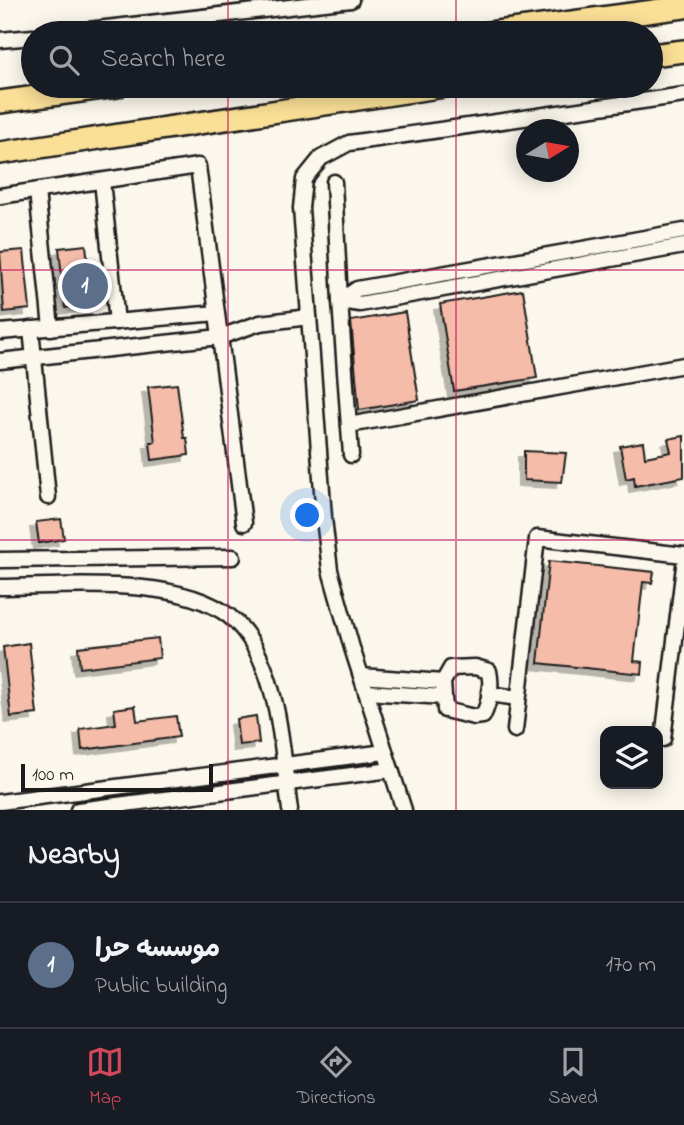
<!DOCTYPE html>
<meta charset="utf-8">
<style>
body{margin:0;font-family:"Indie Flower","Playpen Sans Arabic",sans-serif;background:#20242c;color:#f1f3f6}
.controls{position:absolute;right:21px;bottom:21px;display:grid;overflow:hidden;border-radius:14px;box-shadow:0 4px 18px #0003}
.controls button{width:63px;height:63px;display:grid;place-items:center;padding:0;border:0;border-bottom:2px solid #363941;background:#171b24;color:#f1f3f6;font:35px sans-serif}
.compass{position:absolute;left:516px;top:119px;width:63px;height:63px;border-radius:50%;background:#171b24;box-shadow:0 4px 18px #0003;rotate:79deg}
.scale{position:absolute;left:21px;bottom:18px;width:192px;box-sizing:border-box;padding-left:7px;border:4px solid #1c1c1c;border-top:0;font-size:19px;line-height:24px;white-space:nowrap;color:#1c1c1c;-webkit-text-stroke:5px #fbf7ec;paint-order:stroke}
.you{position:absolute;left:308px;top:516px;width:24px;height:24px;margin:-18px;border:5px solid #fff;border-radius:50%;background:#1a73e8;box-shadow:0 0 0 10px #1a73e833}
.badge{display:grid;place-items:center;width:46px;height:46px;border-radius:50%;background:#d1495b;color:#fff;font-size:23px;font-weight:700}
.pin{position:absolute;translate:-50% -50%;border:4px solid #fff;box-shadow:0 2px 7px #0006}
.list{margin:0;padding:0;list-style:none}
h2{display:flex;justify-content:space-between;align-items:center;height:91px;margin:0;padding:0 28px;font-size:30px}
h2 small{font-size:23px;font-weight:400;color:#9ea1a6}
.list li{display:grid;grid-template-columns:46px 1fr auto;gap:21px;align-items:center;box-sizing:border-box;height:126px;padding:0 28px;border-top:2px solid #363941}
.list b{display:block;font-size:26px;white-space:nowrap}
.list p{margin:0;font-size:23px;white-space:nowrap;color:#9ea1a6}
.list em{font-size:23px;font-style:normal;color:#9ea1a6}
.icon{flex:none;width:38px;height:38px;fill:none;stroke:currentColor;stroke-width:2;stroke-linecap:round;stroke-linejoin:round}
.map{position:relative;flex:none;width:684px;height:810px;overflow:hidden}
.search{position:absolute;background:#171b24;box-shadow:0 4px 18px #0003;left:21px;right:21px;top:21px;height:77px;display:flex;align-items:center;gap:18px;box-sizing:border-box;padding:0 24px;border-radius:38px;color:#9ea1a6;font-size:26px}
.sheet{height:217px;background:#171b24}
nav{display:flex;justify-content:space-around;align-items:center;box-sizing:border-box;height:98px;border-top:2px solid #363941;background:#171b24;font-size:19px;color:#9ea1a6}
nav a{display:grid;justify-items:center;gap:4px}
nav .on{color:#d1495b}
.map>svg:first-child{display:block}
</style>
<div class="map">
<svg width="684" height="810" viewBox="0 0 684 810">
<defs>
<filter id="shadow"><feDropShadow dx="-6" dy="6" stdDeviation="0" flood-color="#0004"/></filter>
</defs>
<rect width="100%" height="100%" fill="#fbf7ec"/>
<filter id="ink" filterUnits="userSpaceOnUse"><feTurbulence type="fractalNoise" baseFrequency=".0143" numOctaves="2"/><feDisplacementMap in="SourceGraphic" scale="14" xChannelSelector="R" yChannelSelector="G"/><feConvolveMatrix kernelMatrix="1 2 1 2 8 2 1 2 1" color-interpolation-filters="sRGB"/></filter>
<g filter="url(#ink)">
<g fill="#f5bda9" stroke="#1c1c1c" stroke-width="2" filter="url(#shadow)">
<path d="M86,245L92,305L65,308L59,248Z"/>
<path d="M24,250L30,309L4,312L0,252Z"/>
<path d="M523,290L537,378L454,391L440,304Z"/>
<path d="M405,312L419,400L359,410L351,321Z"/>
<path d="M177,384L184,438H187L189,455L152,460L150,442H155L148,387Z"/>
<path d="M684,436V477L635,486L634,477L626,479L620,446L643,442L645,457L671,452L668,439Z"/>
<path d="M524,451L566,453L562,482L524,480Z"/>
<path d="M61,519L64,539L39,543L36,522Z"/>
<path d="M549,561L654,572L652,583L643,582L634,661L643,662L642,674L538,663Z"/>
<path d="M158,638L160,658L80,668L78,647Z"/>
<path d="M29,643L37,714L11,717L3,647Z"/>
<path d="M135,706L137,721L176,716L179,737L82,750L80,729L116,724L114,709Z"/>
<path d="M256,716L259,743L239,745L236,719Z"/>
</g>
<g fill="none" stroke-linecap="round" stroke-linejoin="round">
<defs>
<g id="minor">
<path d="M62,33L351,0"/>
<path d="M0,40L33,37"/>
<path d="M102,181L117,322"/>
<path d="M334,182L340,301L351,455"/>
<path d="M37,191L51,328"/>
<path d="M0,196L198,166L244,523"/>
<path d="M340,301L357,289L684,231"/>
<path d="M340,301L360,304L684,246"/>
<path d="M31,329L48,497"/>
<path d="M0,332L217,313"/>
<path d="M0,361L220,337L260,323L309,317"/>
<path d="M349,425L684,365"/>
<path d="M0,560L233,557"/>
<path d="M0,587C65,587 177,575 229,616C255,636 268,673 275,704C283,738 285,775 290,810"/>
<path d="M475,667L489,671C492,686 490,701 483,716L474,717L445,710L443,682L451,668Z"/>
<path d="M361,676L443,682"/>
<path d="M366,692L444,697"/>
<path d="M489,694L518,698"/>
<path d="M515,730L537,538L684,555"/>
<path d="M663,739L684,566"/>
<path d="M0,802L385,752"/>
<path d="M78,810L391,770"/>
<path d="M404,810L352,648L330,570L324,518L301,208L304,179L321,158L349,143L684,95"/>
</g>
<g id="highway">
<path d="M489,33L684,7"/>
<path d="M651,55L684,51"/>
<path d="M0,102L117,86"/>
<path d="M0,153L445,86"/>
</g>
</defs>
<use href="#minor" stroke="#1c1c1c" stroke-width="19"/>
<use href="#highway" stroke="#1c1c1c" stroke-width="26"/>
<use href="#minor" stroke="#fbf7ec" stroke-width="14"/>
<use href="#highway" stroke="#fadf96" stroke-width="21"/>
</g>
</g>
<path fill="none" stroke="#c2185b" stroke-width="2" stroke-opacity="0.55" d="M228,0V33M456,0V33M228,86V810M456,86V810M0,270H684M0,540H684"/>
</svg>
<div class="controls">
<button><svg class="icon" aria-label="layers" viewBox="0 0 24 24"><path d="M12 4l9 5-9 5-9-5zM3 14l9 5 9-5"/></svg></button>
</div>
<svg class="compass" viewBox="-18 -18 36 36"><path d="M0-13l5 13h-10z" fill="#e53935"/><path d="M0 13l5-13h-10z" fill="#9ea1a6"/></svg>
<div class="scale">100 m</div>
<div class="you"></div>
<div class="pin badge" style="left:85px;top:286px;background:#5c6f8a">1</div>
<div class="search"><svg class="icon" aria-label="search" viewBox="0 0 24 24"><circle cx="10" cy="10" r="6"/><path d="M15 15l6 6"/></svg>Search here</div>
</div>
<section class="sheet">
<h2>Nearby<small></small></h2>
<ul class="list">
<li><span class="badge" style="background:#5c6f8a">1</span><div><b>موسسه حرا</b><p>Public building</p></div><em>170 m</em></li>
</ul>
</section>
<nav>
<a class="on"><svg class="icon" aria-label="map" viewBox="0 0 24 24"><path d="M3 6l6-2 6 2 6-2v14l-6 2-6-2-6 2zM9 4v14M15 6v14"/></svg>Map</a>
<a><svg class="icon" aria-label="directions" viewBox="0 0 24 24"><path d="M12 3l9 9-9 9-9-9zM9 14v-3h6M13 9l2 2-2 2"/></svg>Directions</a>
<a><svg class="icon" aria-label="saved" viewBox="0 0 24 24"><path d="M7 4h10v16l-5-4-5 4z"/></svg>Saved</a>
</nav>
